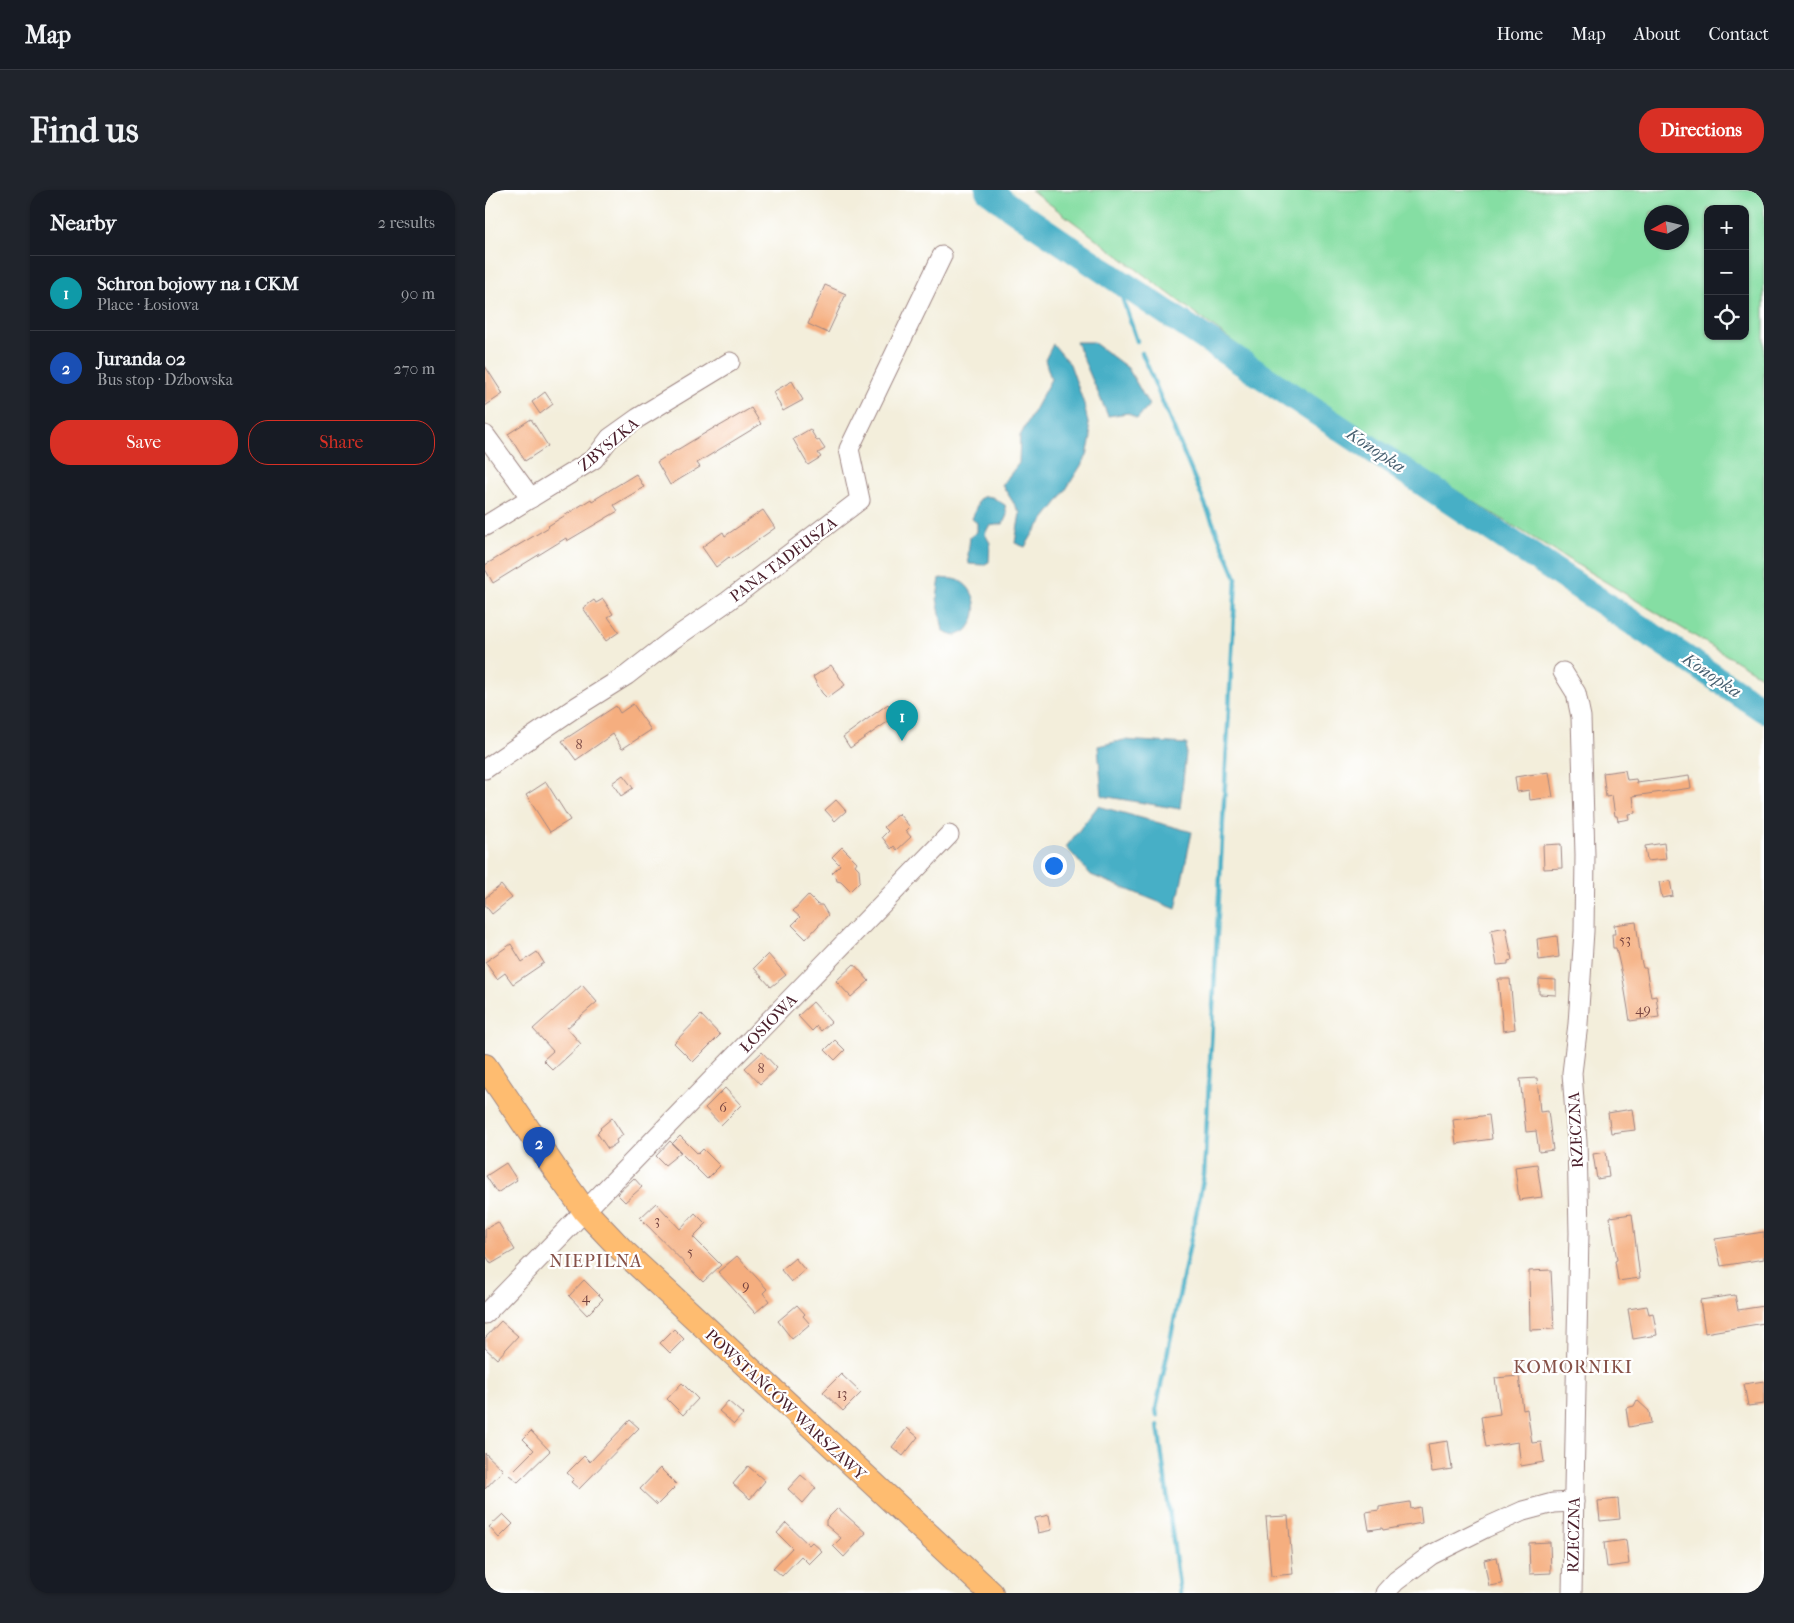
<!DOCTYPE html>
<meta charset="utf-8">
<style>
body{margin:0;font-family:"IM FELL French Canon",serif;background:#20242c;color:#f1f3f6}
.controls{position:absolute;right:15px;top:15px;display:grid;overflow:hidden;border-radius:10px;box-shadow:0 1px 4px #0004}
.controls button{width:45px;height:45px;display:grid;place-items:center;padding:0;border:0;border-bottom:1px solid #363941;background:#171b24;color:#f1f3f6;font:25px sans-serif}
.compass{position:absolute;left:1159px;top:15px;width:45px;height:45px;border-radius:50%;background:#171b24;box-shadow:0 1px 4px #0004;rotate:262deg}
.you{position:absolute;left:568px;top:675px;width:18px;height:18px;margin:-12px;border:4px solid #fff;border-radius:50%;background:#1a73e8;box-shadow:0 0 0 8px #1a73e833}
.badge{display:grid;place-items:center;width:32px;height:32px;border-radius:50%;background:#d93025;color:#fff;font-size:16px;font-weight:700}
.pin{position:absolute;translate:-50% -41px;filter:drop-shadow(0 1px 2px #0008)}
.pin::after{content:'';position:absolute;top:26px;width:18px;height:15px;background:inherit;clip-path:polygon(0 0,100% 0,50% 100%)}
.list{margin:0;padding:0;list-style:none}
h2{display:flex;justify-content:space-between;align-items:center;height:65px;margin:0;padding:0 20px;font-size:21px}
h2 small{font-size:16px;font-weight:400;color:#9ea1a6}
.list li{display:grid;grid-template-columns:32px 1fr auto;gap:15px;align-items:center;box-sizing:border-box;height:75px;padding:0 20px;border-top:1px solid #363941}
.list b{display:block;font-size:19px;white-space:nowrap}
.list p{margin:0;font-size:16px;white-space:nowrap;color:#9ea1a6}
.list em{font-size:16px;font-style:normal;color:#9ea1a6}
.actions{display:flex;gap:10px;padding:15px 20px}
.actions a{flex:1;padding:11px 0;border:1px solid #d93025;border-radius:20px;text-align:center;font-size:18px;color:#d93025}
.actions .main{background:#d93025;color:#fff}
.icon{flex:none;width:28px;height:28px;fill:none;stroke:currentColor;stroke-width:2;stroke-linecap:round;stroke-linejoin:round}
.map{position:relative;flex:none;width:1279px;height:1403px;overflow:hidden;border-radius:20px}
header{display:flex;align-items:center;gap:30px;box-sizing:border-box;height:70px;padding:0 25px;background:#171b24;border-bottom:1px solid #363941}
header strong{font-size:24px}
nav{display:flex;gap:28px;margin-inline-start:auto;font-size:18px}
.intro{display:flex;align-items:center;justify-content:space-between;box-sizing:border-box;height:120px;padding:0 30px}
h1{margin:0;font-size:35px}
.button{padding:12px 22px;border-radius:20px;background:#d93025;color:#fff;font-size:18px;font-weight:700}
main{display:flex;gap:30px;padding:0 30px}
aside{flex:1;background:#171b24;border-radius:20px;box-shadow:0 1px 4px #0004}
.map>svg:first-child{display:block}
</style>
<header>
<strong>Map</strong>
<nav><a>Home</a><a>Map</a><a>About</a><a>Contact</a></nav>
</header>
<div class="intro"><h1>Find us</h1><a class="button">Directions</a></div>
<main>
<aside>
<h2>Nearby<small>2 results</small></h2>
<ul class="list">
<li><span class="badge" style="background:#0f9aa8">1</span><div><b>Schron bojowy na 1 CKM</b><p>Place · Łosiowa</p></div><em>90 m</em></li>
<li><span class="badge" style="background:#1a4fb4">2</span><div><b>Juranda 02</b><p>Bus stop · Dźbowska</p></div><em>270 m</em></li>
</ul>
<div class="actions"><a class="main">Save</a><a>Share</a></div>
</aside>
<div class="map">
<svg width="1279" height="1403" viewBox="0 0 1279 1403">
<rect width="100%" height="100%" fill="#fff"/>
<filter id="ink" filterUnits="userSpaceOnUse"><feTurbulence type="fractalNoise" baseFrequency=".02" numOctaves="2"/><feDisplacementMap in="SourceGraphic" scale="10" xChannelSelector="R" yChannelSelector="G"/><feConvolveMatrix kernelMatrix="1 2 1 2 8 2 1 2 1" color-interpolation-filters="sRGB"/></filter>
<filter id="wash" filterUnits="userSpaceOnUse"><feTurbulence type="fractalNoise" baseFrequency=".0096" numOctaves="4" result="noise"/><feDisplacementMap in="SourceGraphic" scale="20" xChannelSelector="R" yChannelSelector="G"/><feGaussianBlur stdDeviation="1.12" result="paint"/><feColorMatrix in="noise" values="0 0 0 0 0 0 0 0 0 0 0 0 0 0 0 0 0 1.4 0 .05"/><feComposite in="paint" operator="in"/></filter>
<g filter="url(#wash)">
<rect width="100%" height="100%" fill="#f3eedb"/>
<path fill="#85dea3" stroke="#687e67" fill-rule="evenodd" d="M546,0H1279V488L1002,320L799,190ZM1223,19H1260V146H1223ZM1166,22H1196V52H1166Z"/>
<g fill="#46afc6" stroke="#486778">
<path d="M591,152H608L643,178L664,215L652,229L643,223L623,226Z"/>
<path d="M568,154L585,174L599,214L606,247L602,266L575,309L549,342L540,357L530,353L535,323L517,295L534,273L535,246L566,189L560,170Z"/>
<path d="M500,306L507,307L520,315L522,325L518,334L504,336L500,344L505,353L504,372L498,375L484,374L483,364L485,347L492,342V333L487,329L494,309Z"/>
<path d="M455,388C461,389 470,388 475,391C493,401 495,425 482,440C479,443 474,444 471,446L458,441L452,408Z"/>
<path d="M639,550L702,554L695,619L617,606L613,556Z"/>
<path d="M613,616L707,642L691,719L606,685L581,657Z"/>
</g>
<g fill="none" stroke-linecap="round" stroke-linejoin="round">
<g stroke="#46afc6" stroke-width="4.5">
<path d="M631,89L652,151"/>
<path d="M657,163L751,388L719,985L671,1219L672,1226"/>
<path d="M673,1235L695,1403"/>
</g>
<path stroke="#46afc6" stroke-width="26" d="M503,0L525,17L631,89L1279,520"/>
</g>
<g id="blocks">
<g fill="#f5ae7f">
<path d="M340,95L361,104L343,143L323,134Z"/>
<path d="M0,176L18,204L0,216Z"/>
<path d="M307,191L318,210L298,221L288,202Z"/>
<path d="M60,202L68,214L55,224L47,212Z"/>
<path d="M266,218L276,234L212,273L215,277L185,295L172,272L232,236L233,237Z"/>
<path d="M46,229L63,256L40,271L23,244Z"/>
<path d="M325,239L332,251L334,250L340,259L333,263L336,267L323,275L308,249Z"/>
<path d="M151,284L159,297L129,315L133,321L82,351L81,348L8,393L0,379V375L64,337L63,336L106,309L107,311Z"/>
<path d="M278,320L290,338L246,369L244,367L231,377L217,357L238,342L240,346Z"/>
<path d="M118,409L128,424L123,427L134,442L121,451L98,418L109,410L111,413Z"/>
<path d="M346,475L360,495L342,508L337,503L328,487Z"/>
<path d="M148,514L166,540L137,559L128,544L91,570L77,551L131,516L135,523Z"/>
<path d="M403,514L411,526L365,558L358,547Z"/>
<path d="M1140,580L1142,590L1151,589L1152,593L1204,586L1206,598L1148,606L1150,623L1143,624L1144,629L1133,631L1132,626H1130L1127,606L1121,607L1118,583Z"/>
<path d="M1064,582L1068,607L1045,610L1044,600L1032,602L1030,587Z"/>
<path d="M138,585L148,598L136,606L127,593Z"/>
<path d="M61,592L85,630L65,642L41,605Z"/>
<path d="M351,610L361,621L350,631L340,620Z"/>
<path d="M414,624L425,637L421,641L426,647L412,660L409,656L406,659L397,647L403,641L399,637Z"/>
<path d="M1179,653L1181,669L1162,671L1160,656Z"/>
<path d="M1076,654L1077,678L1059,679L1058,655Z"/>
<path d="M357,657L372,672L370,675L374,679L375,691L365,701L356,692L352,691L351,687L347,683L355,675L347,667Z"/>
<path d="M1185,691L1188,706L1177,708L1174,692Z"/>
<path d="M16,695L27,708L7,724L0,715V708Z"/>
<path d="M323,705L333,715H337L343,725L321,749L307,735L315,727L308,721Z"/>
<path d="M1151,732L1156,770L1158,778H1161L1166,807L1171,806L1174,827L1145,831L1138,789L1131,758H1128L1127,744H1130L1129,735Z"/>
<path d="M1021,737L1027,770L1023,771V774L1012,775L1006,740Z"/>
<path d="M1072,746L1074,767L1054,770L1052,749Z"/>
<path d="M26,754L37,772L52,762L59,773L28,794L20,783L12,789L0,772Z"/>
<path d="M283,764L301,785L286,797L269,778Z"/>
<path d="M369,774L384,791L366,807L351,791Z"/>
<path d="M1013,789H1025L1030,839L1018,841Z"/>
<path d="M1054,789L1071,790V805L1054,804Z"/>
<path d="M97,795L112,812L82,838L96,854L68,880L58,870L68,861L48,839Z"/>
<path d="M328,812L346,832L336,841L332,836L327,841L313,826Z"/>
<path d="M216,825L235,845L208,872L189,853Z"/>
<path d="M350,850L360,860L350,870L340,860Z"/>
<path d="M277,862L292,878L275,894L260,878Z"/>
<path d="M1052,888L1055,922L1063,921L1068,960L1054,962L1051,941L1041,942L1035,889Z"/>
<path d="M240,898L256,915L236,935L220,918Z"/>
<path d="M1147,919L1150,940L1126,943L1123,923Z"/>
<path d="M1004,925L1007,949L971,954L968,930Z"/>
<path d="M127,928L138,945L131,950L132,953L123,959L112,943L116,939L115,938Z"/>
<path d="M195,946L213,964L218,959L235,976L222,989L187,954Z"/>
<path d="M185,951L196,962L180,975L171,966Z"/>
<path d="M1121,962L1124,987L1112,989L1108,964Z"/>
<path d="M21,973L32,990L12,1003L1,986Z"/>
<path d="M1052,974L1057,1007L1034,1010L1030,977Z"/>
<path d="M149,988L157,997L140,1012L132,1004Z"/>
<path d="M171,1013L195,1039L210,1023L221,1034L208,1047L236,1075L218,1092L155,1028Z"/>
<path d="M1147,1024L1155,1088L1133,1091L1130,1071L1132,1070L1125,1027Z"/>
<path d="M13,1032L30,1060L6,1074L0,1064V1039Z"/>
<path d="M1279,1042V1069L1236,1076L1230,1049Z"/>
<path d="M252,1066L282,1099L278,1103L284,1111L270,1123L233,1082Z"/>
<path d="M310,1068L320,1080L306,1092L296,1080Z"/>
<path d="M1066,1080L1069,1139L1045,1140L1044,1081Z"/>
<path d="M99,1090L118,1109L102,1125L84,1106Z"/>
<path d="M1250,1105L1253,1120L1279,1116V1133L1220,1143L1215,1110Z"/>
<path d="M312,1115L320,1124L318,1126L325,1134L307,1149L293,1131Z"/>
<path d="M1162,1116L1164,1124L1168,1123L1172,1145L1148,1149L1143,1119Z"/>
<path d="M16,1131L33,1146L12,1169L0,1158V1148Z"/>
<path d="M189,1139L199,1149L185,1163L175,1153Z"/>
<path d="M356,1184L376,1203L358,1221L338,1202Z"/>
<path d="M1034,1186L1038,1220L1042,1219L1047,1253L1056,1252L1059,1272L1036,1276L1033,1252L1001,1257L996,1227L1015,1224L1010,1188Z"/>
<path d="M1279,1191V1214L1263,1216L1259,1194Z"/>
<path d="M197,1193L213,1209L198,1225L182,1209Z"/>
<path d="M1152,1210L1164,1221L1166,1233L1144,1237L1141,1218L1149,1216Z"/>
<path d="M243,1211L258,1224L249,1234L234,1221Z"/>
<path d="M145,1230L154,1238L94,1299L86,1292L89,1289L82,1283L99,1266L105,1272Z"/>
<path d="M422,1238L433,1247L418,1266L407,1257Z"/>
<path d="M46,1241L65,1261L33,1292L24,1285L49,1260L38,1249Z"/>
<path d="M963,1251L967,1279L947,1282L943,1254Z"/>
<path d="M0,1263L18,1280L0,1299Z"/>
<path d="M263,1276L280,1291L265,1309L248,1294Z"/>
<path d="M175,1278L192,1295L172,1315L155,1299Z"/>
<path d="M316,1285L331,1298L318,1313L303,1299Z"/>
<path d="M1133,1309L1135,1329L1115,1331L1113,1311Z"/>
<path d="M925,1312L926,1319L935,1317L937,1333L898,1340L897,1338L884,1340L881,1322L894,1320V1317Z"/>
<path d="M353,1318L381,1343L359,1367L348,1356L356,1348L341,1335V1330Z"/>
<path d="M18,1324L28,1334L14,1348L4,1337Z"/>
<path d="M564,1325L567,1340L553,1343L550,1328Z"/>
<path d="M803,1326L808,1384L786,1386L781,1327Z"/>
<path d="M301,1333L324,1355L327,1352L337,1361L324,1374L316,1366L297,1386L288,1378L307,1358L292,1343Z"/>
<path d="M1141,1350L1144,1374L1122,1377L1119,1353Z"/>
<path d="M1065,1352L1066,1383L1045,1384L1044,1353Z"/>
<path d="M1012,1367L1017,1394L1004,1396L999,1370Z"/>
</g>
</g>
</g>
<g filter="url(#ink)">
<use href="#blocks" fill-opacity="0" stroke="#9e8683" stroke-width="1"/>
<g fill="none" stroke-linecap="round" stroke-linejoin="round">
<defs>
<g id="minor">
<path d="M0,245L46,308"/>
<path d="M0,336L109,269L125,248L153,228L245,172"/>
<path d="M1078,482L1091,503L1096,527L1100,665L1099,741L1093,834L1087,883L1092,952L1094,1043L1087,1403"/>
<path d="M0,579L91,517L142,485L187,450L243,411L375,310L364,259L457,66"/>
<path d="M0,1124L464,645"/>
<path d="M900,1403L911,1391L946,1365L1000,1338L1038,1321L1068,1313L1089,1312"/>
</g>
<path id="major" d="M0,876L74,985L100,1021L137,1060L506,1403"/>
</defs>
<use href="#minor" stroke="#9e8683" stroke-width="21"/>
<use href="#major" stroke="#9e8683" stroke-width="26"/>
<use href="#minor" stroke="#fff" stroke-width="19"/>
<use href="#major" stroke="#febc70" stroke-width="24"/>
</g>
</g>
<g text-anchor="middle" stroke-width="4.5" stroke-linejoin="round" paint-order="stroke">
<g font-size="14" fill="#754340">
<text x="94" y="559">8</text>
<text x="1140" y="754">53</text>
<text x="1158" y="824">49</text>
<text x="276" y="883">8</text>
<text x="238" y="922">6</text>
<text x="172" y="1035">3</text>
<text x="205" y="1066">5</text>
<text x="261" y="1100">9</text>
<text x="101" y="1112">4</text>
<text x="357" y="1208">13</text>
</g>
<g font-size="16" fill="#4a1f2b" stroke="#fff">
<text transform="translate(123 254) rotate(-40)" y="6">ZBYSZKA</text>
<text transform="translate(298 369) rotate(-37)" y="6">PANA TADEUSZA</text>
<text transform="translate(283 833) rotate(-46)" y="6">ŁOSIOWA</text>
<text transform="translate(1090 940) rotate(-93)" y="6">RZECZNA</text>
<text transform="translate(301 1214) rotate(43)" y="6">POWSTAŃCÓW WARSZAWY</text>
<text transform="translate(1088 1345) rotate(-89)" y="6">RZECZNA</text>
</g>
<g font-size="18" font-style="italic" fill="#486071" stroke="#fff">
<text transform="translate(891 260) rotate(34)" y="6">Konopka</text>
<text transform="translate(1227 485) rotate(34)" y="6">Konopka</text>
</g>
<g font-size="18" letter-spacing="1" fill="#865148" stroke="#fff">
<text x="111" y="1077">NIEPILNA</text>
<text x="1088" y="1183">KOMORNIKI</text>
</g>
</g>
</svg>
<div class="controls">
<button>+</button>
<button>−</button>
<button><svg class="icon" aria-label="locate" viewBox="0 0 24 24"><circle cx="12" cy="12" r="6"/><path d="M12 2v4M12 18v4M2 12h4M18 12h4"/></svg></button>
</div>
<svg class="compass" viewBox="-18 -18 36 36"><path d="M0-13l5 13h-10z" fill="#e53935"/><path d="M0 13l5-13h-10z" fill="#9ea1a6"/></svg>
<div class="you"></div>
<div class="pin badge" style="left:417px;top:551px;background:#0f9aa8">1</div>
<div class="pin badge" style="left:54px;top:978px;background:#1a4fb4">2</div>
</div>
</main>
